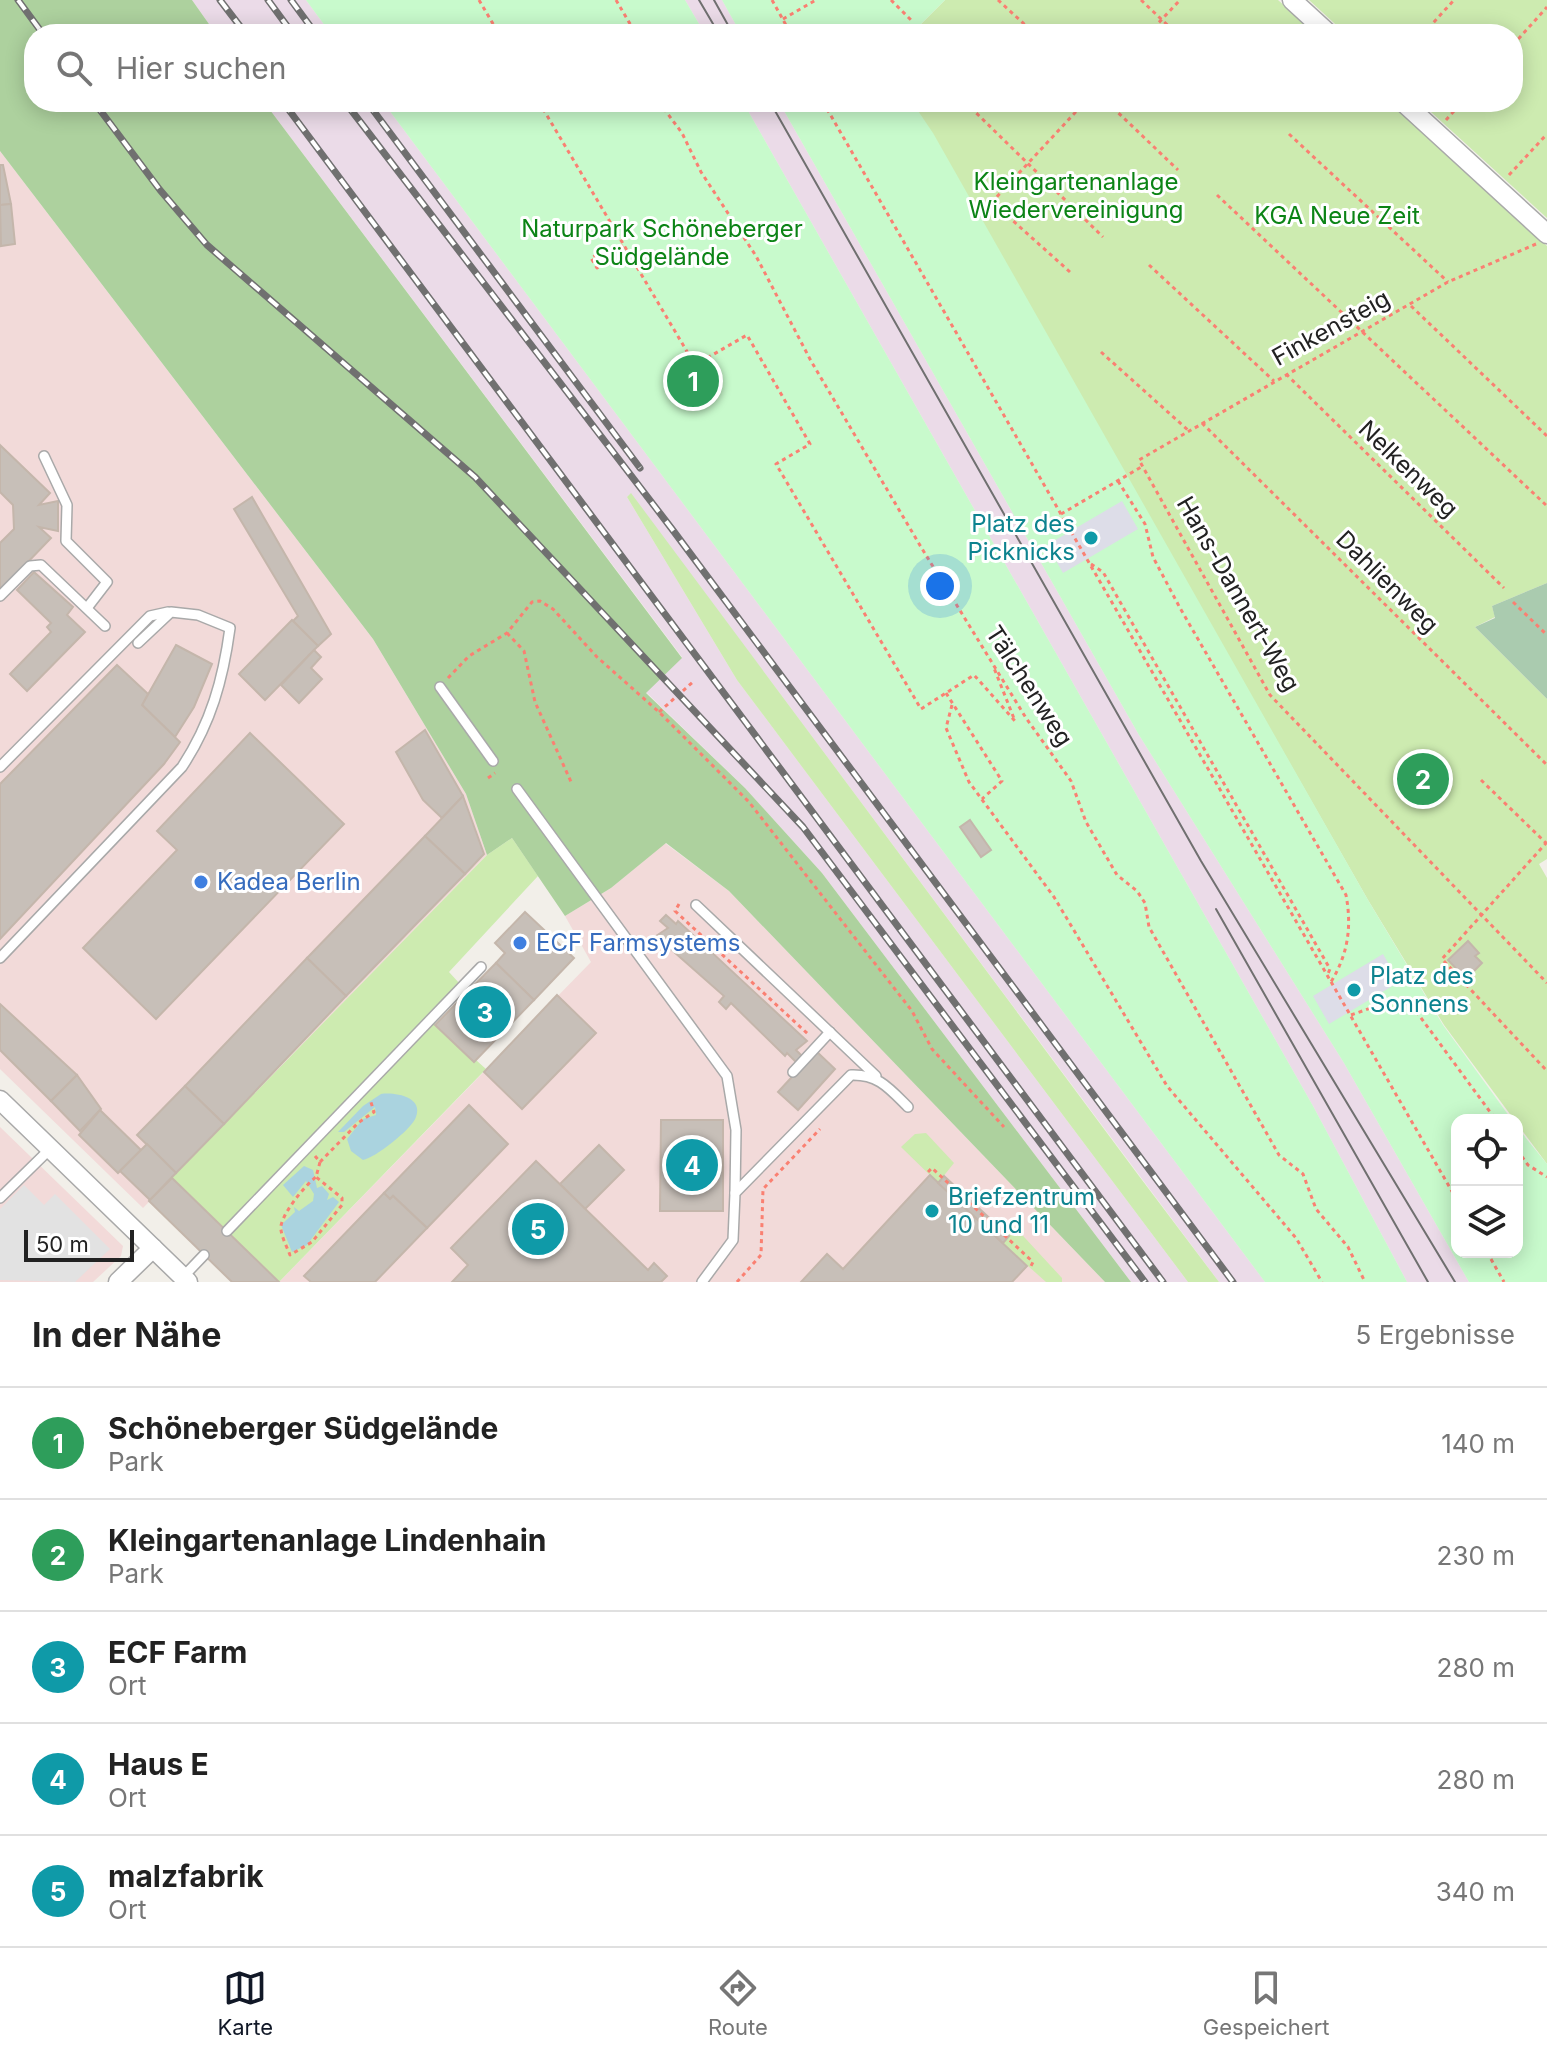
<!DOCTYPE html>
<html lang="de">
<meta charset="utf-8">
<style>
body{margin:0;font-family:Inter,sans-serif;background:#f2f2f2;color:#222}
.controls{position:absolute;right:24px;bottom:24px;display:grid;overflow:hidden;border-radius:16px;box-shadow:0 4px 20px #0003}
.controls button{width:72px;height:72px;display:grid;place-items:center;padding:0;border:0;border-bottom:2px solid #e0e0e0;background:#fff;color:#222;font:40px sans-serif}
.scale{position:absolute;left:24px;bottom:20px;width:110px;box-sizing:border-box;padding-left:8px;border:4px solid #222;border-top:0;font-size:22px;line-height:28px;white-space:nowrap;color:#222;-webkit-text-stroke:6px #fff;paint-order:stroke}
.you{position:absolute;left:940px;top:586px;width:28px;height:28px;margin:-20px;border:6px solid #fff;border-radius:50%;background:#1a73e8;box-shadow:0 0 0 12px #1a73e833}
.badge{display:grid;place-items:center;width:52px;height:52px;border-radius:50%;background:#111827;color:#fff;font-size:26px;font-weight:700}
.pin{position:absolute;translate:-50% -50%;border:4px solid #fff;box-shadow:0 2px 8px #0006}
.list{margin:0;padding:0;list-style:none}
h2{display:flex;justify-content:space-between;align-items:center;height:104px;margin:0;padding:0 32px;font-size:34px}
h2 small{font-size:26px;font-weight:400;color:#767676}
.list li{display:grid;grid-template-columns:52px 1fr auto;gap:24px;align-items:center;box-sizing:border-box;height:112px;padding:0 32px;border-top:2px solid #e0e0e0}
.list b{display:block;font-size:30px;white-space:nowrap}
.list p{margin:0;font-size:26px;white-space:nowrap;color:#767676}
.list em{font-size:26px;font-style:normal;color:#767676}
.icon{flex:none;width:44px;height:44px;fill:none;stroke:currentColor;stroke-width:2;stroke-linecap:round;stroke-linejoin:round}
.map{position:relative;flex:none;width:1547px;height:1282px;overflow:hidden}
.search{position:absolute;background:#fff;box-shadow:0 4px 20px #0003;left:24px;right:24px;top:24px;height:88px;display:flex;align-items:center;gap:20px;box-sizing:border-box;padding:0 28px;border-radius:32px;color:#767676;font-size:30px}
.sheet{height:664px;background:#fff}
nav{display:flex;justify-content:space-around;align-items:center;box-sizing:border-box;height:112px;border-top:2px solid #e0e0e0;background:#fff;font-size:22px;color:#767676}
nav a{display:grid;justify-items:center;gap:4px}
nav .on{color:#111827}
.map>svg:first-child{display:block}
</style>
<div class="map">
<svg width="1547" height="1282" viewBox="0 0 1547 1282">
<rect width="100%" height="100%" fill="#f2efe9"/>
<g fill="#f2dad9">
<path d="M0,151L373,639L466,794L487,855L143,1208L0,1069Z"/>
<path d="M665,843L729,891L1105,1282H279L591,962L565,916L611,888Z"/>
<path d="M0,1127L123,1246L121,1256L93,1282H0Z"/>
</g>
<g fill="#ebdbe8">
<path d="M192,0H306L331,34H216Z"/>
<path d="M685,0H722L741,34H705Z"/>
<path d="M264,102H383L1265,1282H1219L631,494L627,497L737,680L1188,1282H1131L822,873L745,788L646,692L682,657Z"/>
<path d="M743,102H779L1139,735L1344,1063L1469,1282H1407L1313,1106Z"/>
</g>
<g fill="#cdebb0">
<path d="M945,0H1278L1316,34H911Z"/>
<path d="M1309,0H1547V218L1420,102H1513V34H1346Z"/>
<path d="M912,102H1390L1547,246V583L1492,606L1495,617L1475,627L1547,699V859L1539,864L1547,878V1164L1444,1025L1368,900Z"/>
<path d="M631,493L1139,1176L1219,1282H1188L737,680L627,497Z"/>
<path d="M512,838L538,876L449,972L460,984L428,1017L486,1069L279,1282L172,1178L487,855Z"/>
<path d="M926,1133L954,1163L938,1183L901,1147L915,1134Z"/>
<path d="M1012,1224L1062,1278V1282H1046L998,1239Z"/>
</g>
<path fill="#add19e" d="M0,0H192L216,34H34V102H264L682,658L646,693L745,788L822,873L1131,1282H1105L729,891L666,843L611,888L565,916L512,838L487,855L466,794L373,639L0,151Z"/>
<path fill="#aacbaf" d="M1547,583V699L1475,627L1495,618L1492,606Z"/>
<g fill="#c8facc">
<path d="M306,0H685L705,34H331Z"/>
<path d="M722,0H945L911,34H741Z"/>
<path d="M383,102H743L1313,1106L1407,1282H1265Z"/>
<path d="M779,102H912L933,133L1368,900L1443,1025L1512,1120H1457V1252H1517V1127L1547,1164V1282H1469L1344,1063L1139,735Z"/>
</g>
<path fill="#e2e2e2" d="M24,1185L44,1205L55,1194L110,1249L75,1282L0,1280V1209Z"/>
<g fill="#dddde8">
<path d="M1122,501L1138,529L1063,573L1047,545Z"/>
<path d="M1383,954L1399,982L1329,1024L1313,996Z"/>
</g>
<g fill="#aad3df">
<path d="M381,1094C393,1092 424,1096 416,1117C412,1129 375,1158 363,1160L351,1151L347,1139L363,1119L376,1115L375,1107L344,1132H338L363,1106Z"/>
<path d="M304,1166L313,1170L317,1188L322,1186L329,1194L327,1200L333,1197L339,1202L307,1245L292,1252L281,1225L295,1212L294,1207L299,1211L313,1201L314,1194L306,1181L293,1197L283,1185Z"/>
</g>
<g fill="#c7bfb8" stroke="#c4b6ab" stroke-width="2">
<path d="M0,165H3L11,204L0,205Z"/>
<path d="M11,204L15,244L1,246L0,205Z"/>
<path d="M0,445L50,493L39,505L58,501V531L39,527L51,538L0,591V543L14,529L13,505L0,492Z"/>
<path d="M252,497L331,634L318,646L293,621L298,616L234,509Z"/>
<path d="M34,572L73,607L67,615L85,632L27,691L10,674L51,632L47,627L51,623L17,590Z"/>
<path d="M292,620L318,646L265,700L239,674Z"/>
<path d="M176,645L212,664L194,707L175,737L142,705Z"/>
<path d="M314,650L321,657L311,668L322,679L299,703L281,685Z"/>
<path d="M117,665L148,694L142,705L180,742L164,764L0,939V784Z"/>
<path d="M425,730L463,796L442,818L423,800L396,752Z"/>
<path d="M250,733L344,824L156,1019L83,948L177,850L157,831Z"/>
<path d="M463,796L484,854L465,874L425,836Z"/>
<path d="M970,820L991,850L981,857L960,827Z"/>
<path d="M425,836L465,874L346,996L307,958Z"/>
<path d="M525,912L574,958L534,1000L496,963L505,953L495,943Z"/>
<path d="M666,915L676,924L678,921L807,1041L796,1050L803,1057L797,1063L787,1053L785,1056L731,1003L726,1009L719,1002L724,996L656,936L668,928L660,921Z"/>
<path d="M1468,941L1479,953L1475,956L1482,963L1466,979L1448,960Z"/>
<path d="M307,958L346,996L224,1124L185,1086Z"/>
<path d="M496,963L534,1000L474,1062L435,1025Z"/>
<path d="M557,995L596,1033L522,1109L484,1072Z"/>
<path d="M0,1004L77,1075L51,1101L0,1050Z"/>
<path d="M816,1051L835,1069L798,1110L778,1092Z"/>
<path d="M77,1075L101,1109L80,1131L51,1101Z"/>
<path d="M185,1086L224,1124L176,1173L137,1135Z"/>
<path d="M469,1105L508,1144L427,1228L393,1196L390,1199L384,1193Z"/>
<path d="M100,1110L141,1150L118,1173L79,1135Z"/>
<path d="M661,1120H723V1211H660Z"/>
<path d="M147,1144L176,1173L150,1200L120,1171Z"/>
<path d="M599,1145L624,1170L585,1209L560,1184Z"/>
<path d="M536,1161L648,1270L654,1263L667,1276L661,1282H452L468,1265L451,1248Z"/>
<path d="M930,1175L1027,1266L1012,1282H801L827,1254L843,1269Z"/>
<path d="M944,1176L1009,1236L1003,1243L938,1183Z"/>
<path d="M172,1178L279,1282H232L149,1201Z"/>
<path d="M384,1193L390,1199L393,1196L427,1228L375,1282H311L304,1276Z"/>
</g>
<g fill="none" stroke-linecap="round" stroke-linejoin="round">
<defs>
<g id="lane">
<path d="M44,456L67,505L66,541L107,582L87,608"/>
<path d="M0,596L30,566L41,565L105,626"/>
<path d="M440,687L493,761"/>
<path d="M0,767L150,616L168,612"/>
<path d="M517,789L727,1076L736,1130L735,1193"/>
<path d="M696,905L876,1076"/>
<path d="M0,958L182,767C211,723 223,680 230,628L198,615L171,612L138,643"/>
<path d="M793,1072L830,1032"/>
<path d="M0,1198L50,1149"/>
<path d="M227,1231L481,967"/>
<path d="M183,1277L204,1255"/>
<path d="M702,1282L733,1240L735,1193L851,1075C878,1074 889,1088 908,1107"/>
</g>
<g id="street">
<path d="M1292,0L1329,34"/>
<path d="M1403,102L1547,234"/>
<path d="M0,1100L188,1282"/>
<path d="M118,1282L153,1248"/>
</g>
</defs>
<use href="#lane" stroke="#a9a9a9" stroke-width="12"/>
<use href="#street" stroke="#a9a9a9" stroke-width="21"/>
<g stroke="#fa8072" stroke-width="3" stroke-dasharray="4 4" stroke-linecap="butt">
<path d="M479,0L499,34"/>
<path d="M616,0L636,34"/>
<path d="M772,0L791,34"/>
<path d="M891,0L913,22"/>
<path d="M998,0L1035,34"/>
<path d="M1141,0L1177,34"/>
<path d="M783,19L816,0"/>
<path d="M1148,34L1180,0"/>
<path d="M1423,34L1454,0"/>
<path d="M1513,45L1547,7"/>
<path d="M539,102L695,365L747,335L810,444L776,464L921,709L974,675L1015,721L994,668"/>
<path d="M659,102L682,133L701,172L756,256L811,361L921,547L1026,718L1071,781L1086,822L1117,875L1137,891L1145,903L1149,927L1279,1155L1303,1174L1316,1209L1348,1247L1365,1282"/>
<path d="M823,102L1457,1200"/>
<path d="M965,102L1103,237"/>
<path d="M1107,102L1178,170"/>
<path d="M1446,120L1462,102"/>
<path d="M1289,134L1448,282"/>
<path d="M1509,175L1547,134"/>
<path d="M1217,195L1547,506"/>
<path d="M1536,244L1448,282L1139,460L1270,695L1547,983"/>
<path d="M603,251L609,261L597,268L591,258Z"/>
<path d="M606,256L624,245"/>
<path d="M1149,265L1274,381"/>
<path d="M1070,272L992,202L1085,102"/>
<path d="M1411,306L1547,436"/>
<path d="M1101,352L1189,431"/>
<path d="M1286,374L1504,588"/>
<path d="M1202,423L1547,765"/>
<path d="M1118,481L1145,524L1153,557L1180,608L1346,895C1352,927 1348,954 1331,982"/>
<path d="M1061,514L1143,466"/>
<path d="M1091,564L1103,572L1330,969L1327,976"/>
<path d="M1513,602L1547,635"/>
<path d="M507,633L524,651L535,702L572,784"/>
<path d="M448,678L469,656L507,633L532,602L540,601L553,609L597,657L659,712L749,802L912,1011L932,1049L1004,1127"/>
<path d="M946,693L1002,781L982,799"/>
<path d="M952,705L946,728L969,782L1054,897L1167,1086L1296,1238L1322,1282"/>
<path d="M659,712L694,681"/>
<path d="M488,778L495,773"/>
<path d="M1481,780L1546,843"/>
<path d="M1547,842L1442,959L1547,1071"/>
<path d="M679,904L675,911L809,1035"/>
<path d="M1351,1015L1396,999L1413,1007L1496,1120"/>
<path d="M1517,1150L1528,1165L1547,1177"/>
<path d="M315,1156L320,1162L316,1177L342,1198V1205L312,1242L290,1255C287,1247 282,1238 281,1230C278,1218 306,1184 316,1177"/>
<path d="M320,1162L358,1123L374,1112L370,1099"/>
<path d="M928,1172L932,1168L1033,1262L1030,1268"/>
<path d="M1487,1252L1504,1282"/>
<path d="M737,1282L761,1255L763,1189L820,1129"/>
</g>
<use href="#lane" stroke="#fff" stroke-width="9"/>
<use href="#street" stroke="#fff" stroke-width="18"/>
<g stroke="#707070" stroke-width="2">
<path d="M699,0L719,34"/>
<path d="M714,0L733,34"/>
<path d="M770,102L1201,861L1455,1282"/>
<path d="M1216,909L1428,1282"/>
</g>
<defs>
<g id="rail">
<path d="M18,0L43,34"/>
<path d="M220,0L246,34"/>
<path d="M268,0L293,34"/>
<path d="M291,0L316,34"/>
<path d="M94,102L160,190L207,245L475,477L803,827L1145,1282"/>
<path d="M283,102L1163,1282"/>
<path d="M345,102L672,529L1233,1282"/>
<path d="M367,102L640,468"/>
</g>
</defs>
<use href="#rail" stroke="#707070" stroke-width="7"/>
<use href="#rail" stroke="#fff" stroke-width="4" stroke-dasharray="12" stroke-linecap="butt"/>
</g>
<g fill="#0f9aa8" stroke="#fff" stroke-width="3">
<circle cx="1091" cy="538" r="8"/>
<circle cx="1354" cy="990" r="8"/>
<circle cx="932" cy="1211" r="8"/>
</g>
<g fill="#3f7fe0" stroke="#fff" stroke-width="3">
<circle cx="201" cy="882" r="8"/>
<circle cx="520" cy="943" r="8"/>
</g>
<g text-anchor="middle" stroke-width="6" stroke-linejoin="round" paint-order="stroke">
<g font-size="24" fill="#0c8416" stroke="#fff">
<text x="1076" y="190">Kleingartenanlage<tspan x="1076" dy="28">Wiedervereinigung</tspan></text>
<text x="1337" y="224">KGA Neue Zeit</text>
<text x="662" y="237">Naturpark Schöneberger<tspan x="662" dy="28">Südgelände</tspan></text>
</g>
<g font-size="24" fill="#222" stroke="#fff">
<text transform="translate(1331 328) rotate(-29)" y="8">Finkensteig</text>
<text transform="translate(1408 469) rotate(44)" y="8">Nelkenweg</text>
<text transform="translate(1387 582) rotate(45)" y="8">Dahlienweg</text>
<text transform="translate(1238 594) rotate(60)" y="8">Hans-Dannert-Weg</text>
<text transform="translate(1029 686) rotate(57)" y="8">Tälchenweg</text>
</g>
<g font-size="24" fill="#0d838f" stroke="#fff" text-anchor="start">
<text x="1075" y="532" text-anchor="end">Platz des<tspan x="1075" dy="28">Picknicks</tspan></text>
<text x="1370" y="984">Platz des<tspan x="1370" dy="28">Sonnens</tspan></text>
<text x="948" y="1205">Briefzentrum<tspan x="948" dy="28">10 und 11</tspan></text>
</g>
<g font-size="24" fill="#366cbe" stroke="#fff" text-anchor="start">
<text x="217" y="890">Kadea Berlin</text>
<text x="536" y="951">ECF Farmsystems</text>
</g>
</g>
</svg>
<div class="controls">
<button><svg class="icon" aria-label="locate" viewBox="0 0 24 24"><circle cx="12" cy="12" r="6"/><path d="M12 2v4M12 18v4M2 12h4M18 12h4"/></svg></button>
<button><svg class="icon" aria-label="layers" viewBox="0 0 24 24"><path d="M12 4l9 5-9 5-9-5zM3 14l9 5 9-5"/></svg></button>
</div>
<div class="scale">50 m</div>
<div class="you"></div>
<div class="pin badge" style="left:693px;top:381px;background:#2e9e5b">1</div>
<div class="pin badge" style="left:1423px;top:779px;background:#2e9e5b">2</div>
<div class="pin badge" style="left:485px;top:1012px;background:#0f9aa8">3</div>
<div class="pin badge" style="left:692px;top:1165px;background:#0f9aa8">4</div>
<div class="pin badge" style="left:538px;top:1229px;background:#0f9aa8">5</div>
<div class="search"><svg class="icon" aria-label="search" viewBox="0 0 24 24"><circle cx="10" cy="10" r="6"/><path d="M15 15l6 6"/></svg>Hier suchen</div>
</div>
<section class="sheet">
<h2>In der Nähe<small>5 Ergebnisse</small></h2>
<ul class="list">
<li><span class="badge" style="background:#2e9e5b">1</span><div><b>Schöneberger Südgelände</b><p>Park</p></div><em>140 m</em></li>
<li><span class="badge" style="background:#2e9e5b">2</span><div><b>Kleingartenanlage Lindenhain</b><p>Park</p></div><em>230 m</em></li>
<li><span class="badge" style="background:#0f9aa8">3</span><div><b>ECF Farm</b><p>Ort</p></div><em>280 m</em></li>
<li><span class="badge" style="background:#0f9aa8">4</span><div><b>Haus E</b><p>Ort</p></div><em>280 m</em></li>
<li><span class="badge" style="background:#0f9aa8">5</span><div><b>malzfabrik</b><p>Ort</p></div><em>340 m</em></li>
</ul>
</section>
<nav>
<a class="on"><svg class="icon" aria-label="map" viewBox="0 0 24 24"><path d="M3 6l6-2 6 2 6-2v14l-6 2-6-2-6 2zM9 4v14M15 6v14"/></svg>Karte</a>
<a><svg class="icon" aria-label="directions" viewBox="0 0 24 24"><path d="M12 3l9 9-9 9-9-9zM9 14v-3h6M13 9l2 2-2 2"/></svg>Route</a>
<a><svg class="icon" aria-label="saved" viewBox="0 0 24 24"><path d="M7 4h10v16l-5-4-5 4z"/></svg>Gespeichert</a>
</nav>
